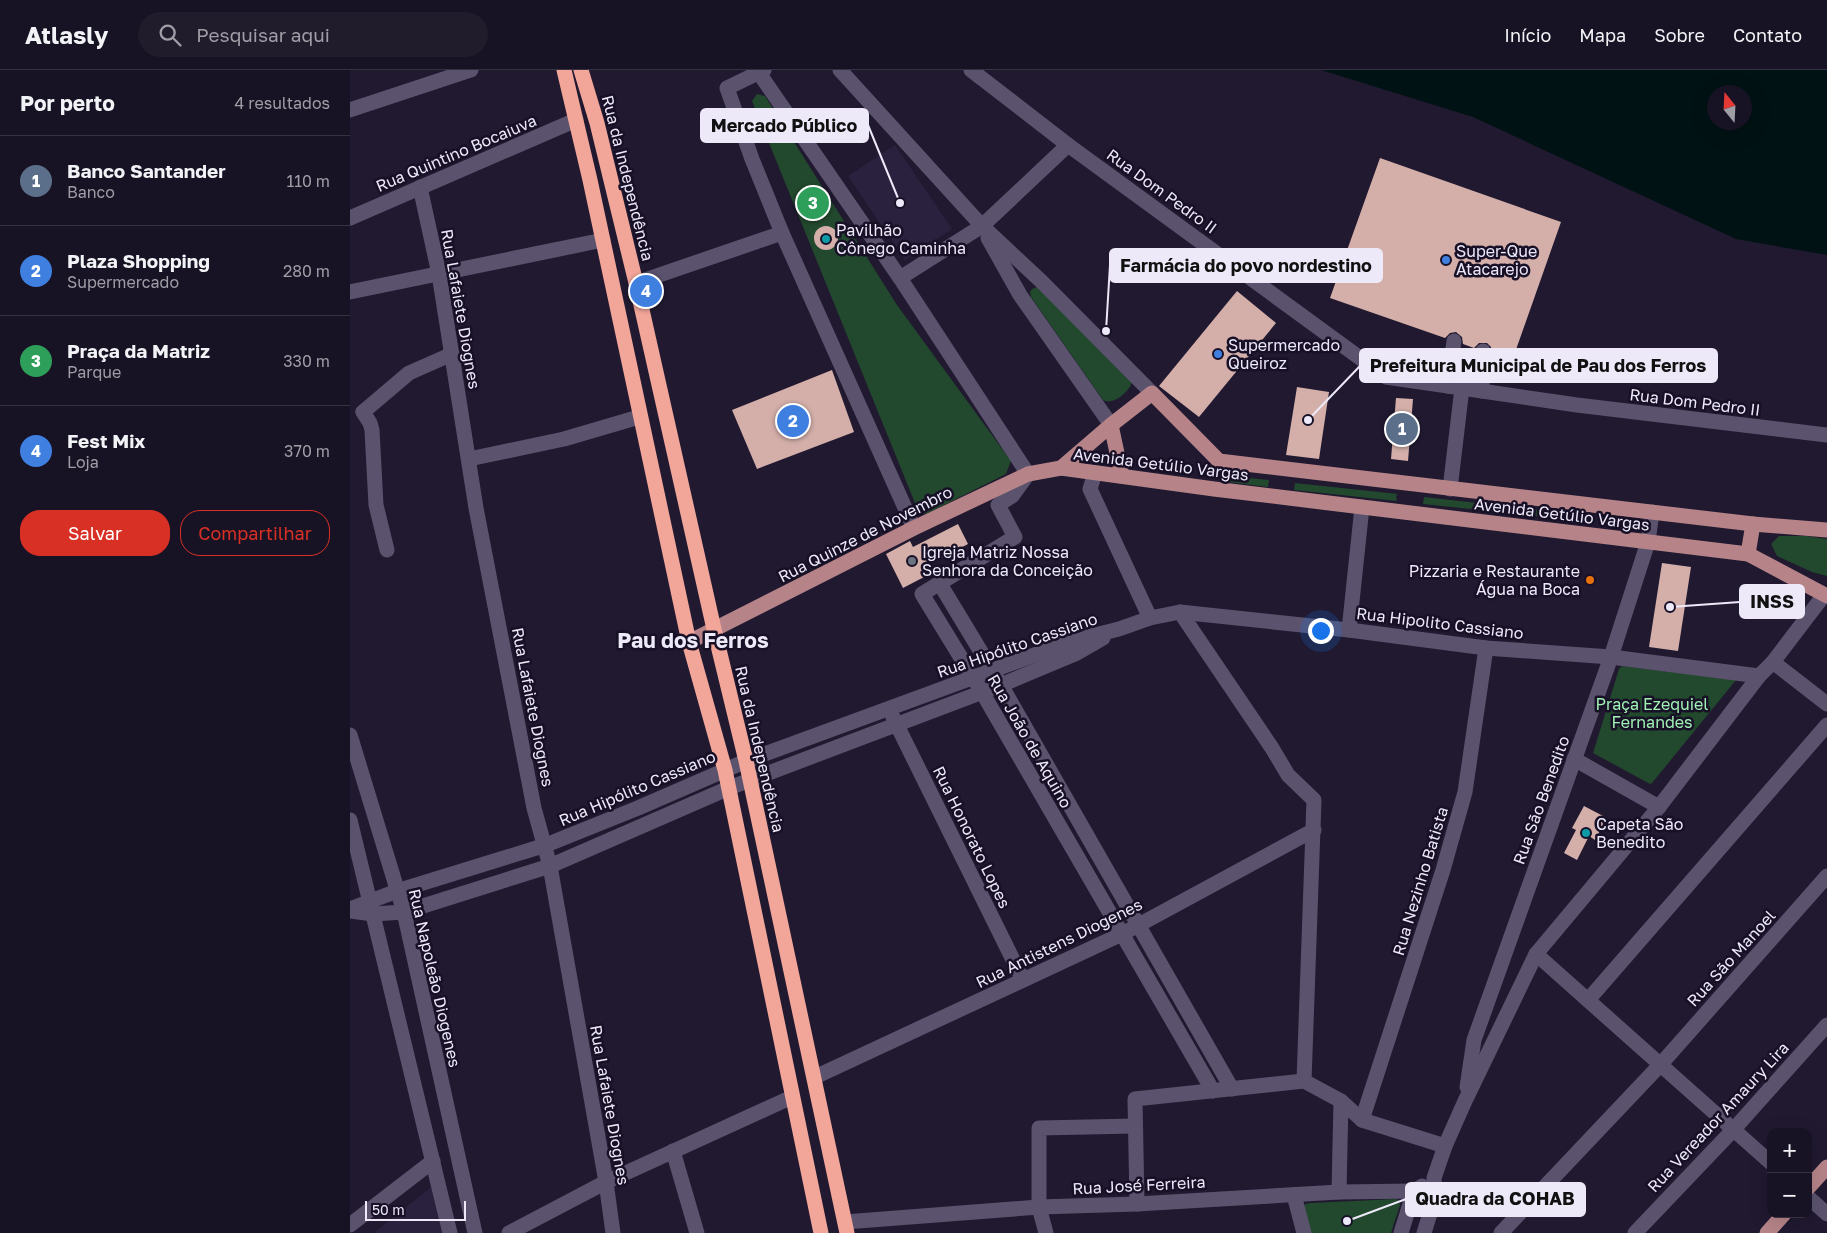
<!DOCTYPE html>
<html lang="pt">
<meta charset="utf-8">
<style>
body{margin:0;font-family:"Golos Text",sans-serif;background:#211c2c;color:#f1f3f6}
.controls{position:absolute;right:15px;bottom:15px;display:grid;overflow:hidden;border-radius:10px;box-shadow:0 5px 20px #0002}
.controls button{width:45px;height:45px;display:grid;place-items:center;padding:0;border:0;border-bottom:1px solid #363241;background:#181324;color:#f1f3f6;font:25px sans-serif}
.compass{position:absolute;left:1357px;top:15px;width:45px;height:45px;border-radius:50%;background:#181324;box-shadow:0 5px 20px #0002;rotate:342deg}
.scale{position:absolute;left:15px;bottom:12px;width:101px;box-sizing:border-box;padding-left:5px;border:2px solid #ede9f9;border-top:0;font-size:14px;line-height:18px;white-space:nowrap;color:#ede9f9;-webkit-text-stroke:4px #171026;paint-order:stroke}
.you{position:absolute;left:970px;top:560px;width:18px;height:18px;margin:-12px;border:4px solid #fff;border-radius:50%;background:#1a73e8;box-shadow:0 0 0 8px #1a73e833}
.badge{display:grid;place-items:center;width:32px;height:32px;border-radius:50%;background:#d93025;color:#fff;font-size:16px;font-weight:700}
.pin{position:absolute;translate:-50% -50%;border:2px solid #fff;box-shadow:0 1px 5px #0006}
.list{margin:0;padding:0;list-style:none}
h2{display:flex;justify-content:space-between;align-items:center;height:65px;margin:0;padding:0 20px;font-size:21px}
h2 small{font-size:16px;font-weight:400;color:#9f9ea6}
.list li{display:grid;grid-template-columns:32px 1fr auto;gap:15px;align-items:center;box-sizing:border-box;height:90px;padding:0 20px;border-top:1px solid #363241}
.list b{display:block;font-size:19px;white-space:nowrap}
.list p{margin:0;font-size:16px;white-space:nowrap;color:#9f9ea6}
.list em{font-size:16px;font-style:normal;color:#9f9ea6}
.actions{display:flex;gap:10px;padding:15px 20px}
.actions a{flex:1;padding:11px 0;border:1px solid #d93025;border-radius:20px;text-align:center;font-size:18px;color:#d93025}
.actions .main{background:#d93025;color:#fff}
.icon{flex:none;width:28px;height:28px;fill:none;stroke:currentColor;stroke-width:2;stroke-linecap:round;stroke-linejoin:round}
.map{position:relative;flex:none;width:1477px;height:1163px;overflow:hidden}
header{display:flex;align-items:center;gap:30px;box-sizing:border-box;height:70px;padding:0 25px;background:#181324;border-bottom:1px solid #363241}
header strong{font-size:24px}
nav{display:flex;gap:28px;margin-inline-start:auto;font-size:18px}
.search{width:350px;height:45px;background:#211c2c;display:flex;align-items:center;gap:12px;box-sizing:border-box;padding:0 18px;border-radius:28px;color:#9f9ea6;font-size:19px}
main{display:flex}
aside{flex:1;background:#181324}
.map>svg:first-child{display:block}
</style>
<header>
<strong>Atlasly</strong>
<div class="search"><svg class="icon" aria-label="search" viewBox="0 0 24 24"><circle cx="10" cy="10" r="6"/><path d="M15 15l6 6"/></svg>Pesquisar aqui</div>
<nav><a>Início</a><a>Mapa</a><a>Sobre</a><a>Contato</a></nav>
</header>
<main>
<aside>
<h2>Por perto<small>4 resultados</small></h2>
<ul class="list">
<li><span class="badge" style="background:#5c6f8a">1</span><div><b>Banco Santander</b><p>Banco</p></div><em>110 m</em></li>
<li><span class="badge" style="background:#3f7fe0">2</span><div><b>Plaza Shopping</b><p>Supermercado</p></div><em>280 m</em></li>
<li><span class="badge" style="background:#2e9e5b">3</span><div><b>Praça da Matriz</b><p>Parque</p></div><em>330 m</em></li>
<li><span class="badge" style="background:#3f7fe0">4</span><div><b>Fest Mix</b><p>Loja</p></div><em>370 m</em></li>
</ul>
<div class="actions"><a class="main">Salvar</a><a>Compartilhar</a></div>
</aside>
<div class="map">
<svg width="1477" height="1163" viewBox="0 0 1477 1163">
<rect width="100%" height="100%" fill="#201930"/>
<g fill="#2a213e">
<path d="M545,75L602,159L555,190L498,106Z"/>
<path d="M85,1114L96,1163H24Z"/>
</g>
<g fill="#22482d">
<path d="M407,24L415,26L547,235L661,391L656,404L576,444L569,443L402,31Z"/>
<path d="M687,217L782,312C779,322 763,336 753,330L681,227L680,222L682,219Z"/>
<path d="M878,406L919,410L918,417L878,412Z"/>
<path d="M945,413L1048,424L1046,426L1047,431L944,420Z"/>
<path d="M1074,427L1244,446L1243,452L1073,434Z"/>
<path d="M1429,466H1456L1477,469V506L1462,502L1427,486L1421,474Z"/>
<path d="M1272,596L1386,610L1302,713L1300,714L1243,683L1269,599Z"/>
<path d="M1046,1129L1049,1131L1050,1135L1041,1163H960L954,1139L955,1134L961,1133Z"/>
</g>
<path fill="#001214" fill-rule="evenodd" d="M971,0H1477V185L1386,169L1123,47ZM1364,22H1394V52H1364Z"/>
<g fill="#d4afaa">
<path d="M1030,88L1211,152L1162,291L1142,285L1141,277L1137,273H1129L1124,278L1113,274L1112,267L1106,262L1100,263L1095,268L980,228Z"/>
<circle cx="476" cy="168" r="12"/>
<path d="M887,221L926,253L849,347L809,316Z"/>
<path d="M482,300L504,362L407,399L382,340Z"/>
<path d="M947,317L979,322L969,389L936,385Z"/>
<path d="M1046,328L1063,329L1058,391L1041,389Z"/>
<path d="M608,454L618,474L572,498L576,506L553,518L536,484L560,471L563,477Z"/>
<path d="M1312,493L1341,497L1328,581L1299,577Z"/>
<path d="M1234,736L1257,748L1245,770L1239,766L1227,790L1214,783L1226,760L1222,758Z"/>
</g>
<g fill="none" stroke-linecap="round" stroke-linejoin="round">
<g stroke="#5b536e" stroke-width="15">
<path d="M414,0L377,18L402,89L432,163L564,458"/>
<path d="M490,0L632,156L692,212L802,323"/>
<path d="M621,0L718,75L1036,307L1227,335L1477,365"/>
<path d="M409,3L550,208L678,404L662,426L648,435L665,467L572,524L632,622L863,1021"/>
<path d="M0,40L121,0"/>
<path d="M70,117L89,204L126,438L184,738L200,796L256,1112L263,1163"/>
<path d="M0,148L226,50"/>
<path d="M638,168L670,225L761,355"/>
<path d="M550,208L632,156L718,75"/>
<path d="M286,213L432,163"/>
<path d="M0,222L253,170"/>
<path d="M1098,316L1104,271"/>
<path d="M1132,321L1133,281"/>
<path d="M13,342L20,353L22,360L26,435L37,480"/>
<path d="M13,342L59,303L102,284"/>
<path d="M119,389L214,369L289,347"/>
<path d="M745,403L740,419L800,548"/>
<path d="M1100,419L1112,318"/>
<path d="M590,514L651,615L882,1019"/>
<path d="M830,542L922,678L938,705L964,730L954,1011"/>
<path d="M999,560L1012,437"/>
<path d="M1423,592L1477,634"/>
<path d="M543,647L673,910"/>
<path d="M0,665L54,842L125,1163"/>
<path d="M1224,689L1309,737"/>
<path d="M0,750L100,1163"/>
<path d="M0,839L47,821L196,775L288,738L396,691L725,570L769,559L800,548L830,542L999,560L1136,578L1261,587L1409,606"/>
<path d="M0,841L23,844L54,842L200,796L379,718L651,615L727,583L753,568"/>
<path d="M1186,884L1421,1093"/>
<path d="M1238,930L1477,655"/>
<path d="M465,1007L772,864L964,760"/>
<path d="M954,1011L991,1031L989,1122"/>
<path d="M1117,1017L1124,970L1261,587L1298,472L1302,442"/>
<path d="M991,1031L1012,1050L1095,1076"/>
<path d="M1012,1050L1093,800L1115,722L1136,578"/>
<path d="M323,1081L347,1163"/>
<path d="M944,1125L954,1163"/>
<path d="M1458,1127L1477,1144"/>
<path d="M787,1134L785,1029L954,1011"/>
<path d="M495,1152L689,1137L787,1134L989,1122L1064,1121L1085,1127"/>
<path d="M0,1155L83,1091"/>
<path d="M159,1163L256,1112L442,1027"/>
<path d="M696,1163L689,1137V1058L785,1056"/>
<path d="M1051,1163L1064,1121L1072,1116"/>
<path d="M1074,1163L1085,1127L1084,1108L1095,1076L1115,1031L1186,884L1309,737L1409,606L1423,592L1474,525"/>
<path d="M1151,1163L1311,994L1477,806"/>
<path d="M1285,1163L1384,1059L1477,955"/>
</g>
<g stroke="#b68488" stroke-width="15">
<path d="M761,355L772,406"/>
<path d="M711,398L761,355L802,323L869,391L1403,454L1477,460"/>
<path d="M1398,484L1403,454"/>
<path d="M339,572L564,458L678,404L711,398L864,419L1398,484L1477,526"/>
<path d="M1458,1118L1477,1097"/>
<path d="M1417,1163L1434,1144"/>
</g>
<g stroke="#f2a599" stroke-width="15">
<path d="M214,0L240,110L339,572L375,700L471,1163"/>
<path d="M231,0L247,53L286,213L364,559L396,691L497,1163"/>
</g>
</g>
<g fill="#0f9aa8" stroke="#171026" stroke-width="2">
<circle cx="476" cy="169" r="5"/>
<circle cx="1236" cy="763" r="5"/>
</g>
<g fill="#3f7fe0" stroke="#171026" stroke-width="2">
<circle cx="1096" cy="190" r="5"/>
<circle cx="868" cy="284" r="5"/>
</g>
<circle fill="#6b7280" stroke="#171026" stroke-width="2" cx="562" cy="491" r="5"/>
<circle fill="#e8710a" stroke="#171026" stroke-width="2" cx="1240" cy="510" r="5"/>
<g text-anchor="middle" stroke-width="5" stroke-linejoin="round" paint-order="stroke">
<g font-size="16" fill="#ede9f9" stroke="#171026">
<text transform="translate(106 83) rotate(-23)" y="6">Rua Quintino Bocaiuva</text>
<text transform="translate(278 108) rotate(76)" y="6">Rua da Independência</text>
<text transform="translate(812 121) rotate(36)" y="6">Rua Dom Pedro II</text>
<text transform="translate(111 239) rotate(80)" y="6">Rua Lafaiete Diognes</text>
<text transform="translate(1345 332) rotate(7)" y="6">Rua Dom Pedro II</text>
<text transform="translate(811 394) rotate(7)" y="6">Avenida Getúlio Vargas</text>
<text transform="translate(1212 444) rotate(7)" y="6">Avenida Getúlio Vargas</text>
<text transform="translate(515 464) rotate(-27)" y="6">Rua Quinze de Novembro</text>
<text transform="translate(1090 553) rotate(7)" y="6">Rua Hipolito Cassiano</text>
<text transform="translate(667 575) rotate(-19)" y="6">Rua Hipólito Cassiano</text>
<text transform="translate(183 637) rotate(79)" y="6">Rua Lafaiete Diognes</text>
<text transform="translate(680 671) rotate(60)" y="6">Rua João de Aquino</text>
<text transform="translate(410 679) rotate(77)" y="6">Rua da Independência</text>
<text transform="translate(287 718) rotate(-23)" y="6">Rua Hipólito Cassiano</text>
<text transform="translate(1191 730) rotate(-70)" y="6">Rua São Benedito</text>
<text transform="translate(622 767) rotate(64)" y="6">Rua Honorato Lopes</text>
<text transform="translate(1070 811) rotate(-73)" y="6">Rua Nezinho Batista</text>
<text transform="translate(709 873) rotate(-26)" y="6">Rua Antistens Diogenes</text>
<text transform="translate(1381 888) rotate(-48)" y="6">Rua São Manoel</text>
<text transform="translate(85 908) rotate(77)" y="6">Rua Napoleão Diogenes</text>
<text transform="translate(260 1035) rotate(80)" y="6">Rua Lafaiete Diognes</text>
<text transform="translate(1368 1047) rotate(-47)" y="6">Rua Vereador Amaury Lira</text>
<text transform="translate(789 1115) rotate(-3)" y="6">Rua José Ferreira</text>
</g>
<g font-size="16" fill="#ede9f9" stroke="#171026" text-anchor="start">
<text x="486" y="166">Pavilhão<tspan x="486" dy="18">Cônego Caminha</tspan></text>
<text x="1106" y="187">Super-Que<tspan x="1106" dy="18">Atacarejo</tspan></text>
<text x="878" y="281">Supermercado<tspan x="878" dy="18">Queiroz</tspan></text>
<text x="572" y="488">Igreja Matriz Nossa<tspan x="572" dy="18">Senhora da Conceição</tspan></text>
<text x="1230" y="507" text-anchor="end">Pizzaria e Restaurante<tspan x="1230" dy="18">Água na Boca</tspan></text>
<text x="1246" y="760">Capeta São<tspan x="1246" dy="18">Benedito</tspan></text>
</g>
<g font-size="16" fill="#a0f1b4" stroke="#171026">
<text x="1302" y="640">Praça Ezequiel<tspan x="1302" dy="18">Fernandes</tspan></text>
</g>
<g font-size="21" font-weight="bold" fill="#ede9f9" stroke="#171026">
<text x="343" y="578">Pau dos Ferros</text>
</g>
</g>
<path fill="none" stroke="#ede9f9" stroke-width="2" d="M550 133L518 55M756 261L760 195M958 350L1010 296M1320 537L1390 532M997 1151L1056 1129"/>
<g fill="#ede9f9" stroke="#171026" stroke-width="2">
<circle cx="550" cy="133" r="5"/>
<circle cx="756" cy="261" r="5"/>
<circle cx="958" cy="350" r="5"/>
<circle cx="1320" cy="537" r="5"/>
<circle cx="997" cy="1151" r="5"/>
</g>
<g fill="#ede9f9" stroke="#ede9f9" stroke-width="2">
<rect x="351" y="39" width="167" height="33" rx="5"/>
<rect x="760" y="179" width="272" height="33" rx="5"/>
<rect x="1010" y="279" width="357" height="33" rx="5"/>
<rect x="1390" y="515" width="64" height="33" rx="5"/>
<rect x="1056" y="1113" width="179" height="33" rx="5"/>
</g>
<g font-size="18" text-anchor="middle" font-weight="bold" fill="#111">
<text x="434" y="62">Mercado Público</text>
<text x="896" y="202">Farmácia do povo nordestino</text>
<text x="1188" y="302">Prefeitura Municipal de Pau dos Ferros</text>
<text x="1422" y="538">INSS</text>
<text x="1145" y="1135">Quadra da COHAB</text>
</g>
</svg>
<div class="controls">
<button>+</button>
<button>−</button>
</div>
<svg class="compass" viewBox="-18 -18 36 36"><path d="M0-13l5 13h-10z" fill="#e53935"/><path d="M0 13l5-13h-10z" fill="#9f9ea6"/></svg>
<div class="scale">50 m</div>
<div class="you"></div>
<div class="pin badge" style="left:1052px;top:359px;background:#5c6f8a">1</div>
<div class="pin badge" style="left:443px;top:351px;background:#3f7fe0">2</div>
<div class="pin badge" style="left:463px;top:133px;background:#2e9e5b">3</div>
<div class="pin badge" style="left:296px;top:221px;background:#3f7fe0">4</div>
</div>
</main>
